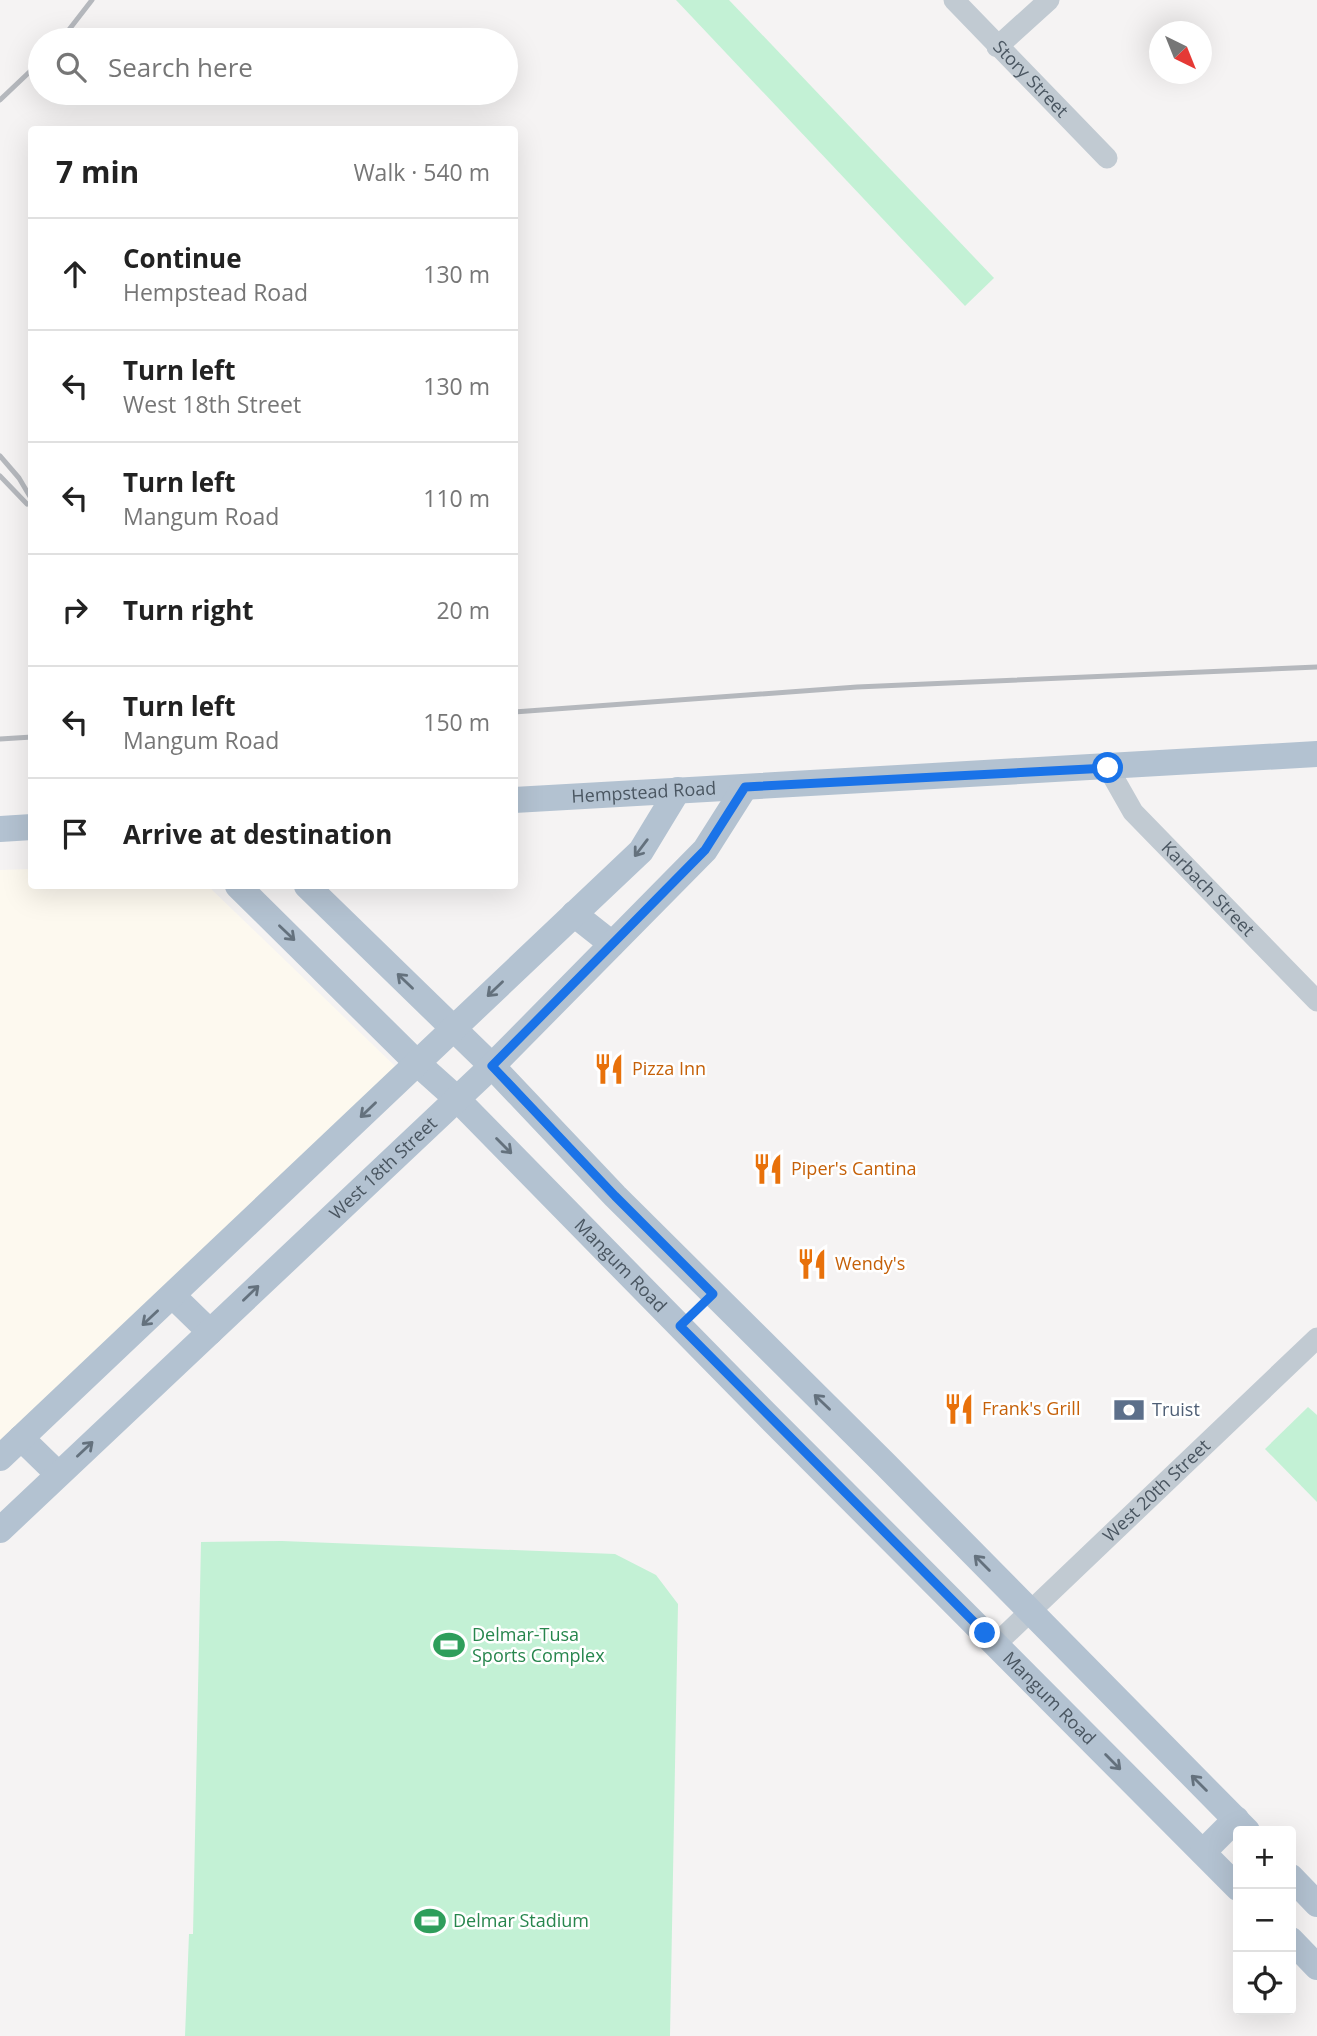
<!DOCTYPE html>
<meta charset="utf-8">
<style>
body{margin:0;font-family:"Open Sans",sans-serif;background:#f6f6f6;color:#222}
.controls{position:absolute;right:21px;bottom:21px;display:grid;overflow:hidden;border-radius:7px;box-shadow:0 7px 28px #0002}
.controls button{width:63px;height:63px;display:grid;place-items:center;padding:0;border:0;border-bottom:2px solid #e0e0e0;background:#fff;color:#222;font:35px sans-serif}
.compass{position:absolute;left:1149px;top:21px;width:63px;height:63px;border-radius:50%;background:#fff;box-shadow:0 7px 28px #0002;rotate:137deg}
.stop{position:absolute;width:21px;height:21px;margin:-16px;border:5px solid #1a73e8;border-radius:50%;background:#fff}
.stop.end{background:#1a73e8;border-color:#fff;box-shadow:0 2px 7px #0008}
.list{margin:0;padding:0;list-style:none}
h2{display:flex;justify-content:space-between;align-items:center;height:91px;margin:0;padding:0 28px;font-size:30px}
h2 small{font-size:23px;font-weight:400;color:#767676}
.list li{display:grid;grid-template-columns:46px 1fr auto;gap:21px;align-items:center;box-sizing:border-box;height:112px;padding:0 28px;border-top:2px solid #e0e0e0}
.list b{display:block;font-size:26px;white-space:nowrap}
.list p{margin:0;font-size:23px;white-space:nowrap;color:#767676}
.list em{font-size:23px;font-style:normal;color:#767676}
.icon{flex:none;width:38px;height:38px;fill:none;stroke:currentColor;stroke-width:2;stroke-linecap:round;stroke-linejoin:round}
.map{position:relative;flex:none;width:1317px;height:2036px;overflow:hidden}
.search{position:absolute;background:#fff;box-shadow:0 7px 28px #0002;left:28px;top:28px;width:490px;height:77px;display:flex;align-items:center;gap:18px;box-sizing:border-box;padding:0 24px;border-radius:38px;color:#767676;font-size:26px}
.panel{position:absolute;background:#fff;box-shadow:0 7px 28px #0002;left:28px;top:126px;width:490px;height:763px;border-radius:7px}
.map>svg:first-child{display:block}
</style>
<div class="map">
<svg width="1317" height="2036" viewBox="0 0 1317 2036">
<rect width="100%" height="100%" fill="#f5f3f3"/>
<path fill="#fdf9ef" d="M31,869L32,886H208L399,1070L0,1447V870Z"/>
<g fill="#c3f1d5">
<path d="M676,0H729L994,278L965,306Z"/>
<path d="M1308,1407L1317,1415V1502L1265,1449Z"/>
<path d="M282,1541L615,1554L656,1575L678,1604L670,2036H185L189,1934H193L201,1542Z"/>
</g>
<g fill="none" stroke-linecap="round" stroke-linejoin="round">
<g stroke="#c1cad2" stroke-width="21">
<path id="s1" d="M954,0L1107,158"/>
<path d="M997,47L1049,0"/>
<path id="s2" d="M1108,768L1133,812L1317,1001"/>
<path id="s3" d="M996,1644L1317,1338"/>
</g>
<g stroke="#b3c2d1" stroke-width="26">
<path id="s4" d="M514,800L1317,754"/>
<path d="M0,829L32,827"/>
<path id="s5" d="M238,886L417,1063L456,1098L764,1412L1238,1888"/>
<path d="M307,886L492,1066L615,1196L886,1465L1247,1831"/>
<path d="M574,914L612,944"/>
<path d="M173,1296L210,1332"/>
<path d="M21,1438L58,1474"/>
<path d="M0,1458L641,851L678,790"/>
<path id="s6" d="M0,1530L492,1066L705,850L745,787"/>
<path d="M1203,1852L1236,1819"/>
<path d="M1291,1877L1317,1904"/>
<path d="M1291,1940L1317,1967"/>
</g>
<g stroke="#b5b8bd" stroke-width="5">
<path d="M61,40L92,0"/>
<path d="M0,100L40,62"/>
<path d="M0,456L19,478L32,500"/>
<path d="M0,476L27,504"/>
<path d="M514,712L857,687L1317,667"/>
<path d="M0,739L32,737"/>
</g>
</g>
<defs><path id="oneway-shaft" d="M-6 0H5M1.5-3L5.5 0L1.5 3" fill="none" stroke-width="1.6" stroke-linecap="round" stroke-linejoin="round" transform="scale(1.75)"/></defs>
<g stroke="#64717d">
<use href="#oneway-shaft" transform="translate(641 848) rotate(127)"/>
<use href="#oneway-shaft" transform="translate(287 933) rotate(44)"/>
<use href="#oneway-shaft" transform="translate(405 981) rotate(-136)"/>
<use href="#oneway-shaft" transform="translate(495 989) rotate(136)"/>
<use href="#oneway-shaft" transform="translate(368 1110) rotate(136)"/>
<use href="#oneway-shaft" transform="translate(504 1146) rotate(45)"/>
<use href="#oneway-shaft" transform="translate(251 1293) rotate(-44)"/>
<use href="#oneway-shaft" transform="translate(150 1318) rotate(137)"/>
<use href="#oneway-shaft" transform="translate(822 1402) rotate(-136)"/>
<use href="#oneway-shaft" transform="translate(85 1449) rotate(-43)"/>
<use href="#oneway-shaft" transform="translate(982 1563) rotate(-135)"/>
<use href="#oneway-shaft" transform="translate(1113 1762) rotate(45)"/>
<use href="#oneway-shaft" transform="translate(1199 1783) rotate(-135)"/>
</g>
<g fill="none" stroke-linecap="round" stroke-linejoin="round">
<path stroke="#1a73e8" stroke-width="9" d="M985,1633L680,1326L713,1294L615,1196L492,1066L705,850L745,787L1108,768"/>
</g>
<defs>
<symbol id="restaurant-bare" viewBox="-9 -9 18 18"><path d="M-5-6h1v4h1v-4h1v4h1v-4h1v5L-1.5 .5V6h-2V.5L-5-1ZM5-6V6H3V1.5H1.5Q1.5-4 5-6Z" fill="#e8710a" stroke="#fff" stroke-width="2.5" paint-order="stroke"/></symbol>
<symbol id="bank-bare" viewBox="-9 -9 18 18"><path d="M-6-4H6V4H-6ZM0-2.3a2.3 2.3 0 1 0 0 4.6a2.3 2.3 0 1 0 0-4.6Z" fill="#5c6f8a" stroke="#fff" stroke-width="2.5" paint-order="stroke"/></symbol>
<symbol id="stadium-bare" viewBox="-9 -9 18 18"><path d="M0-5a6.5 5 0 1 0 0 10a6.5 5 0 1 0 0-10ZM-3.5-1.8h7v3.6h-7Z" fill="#2e9e5b" stroke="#fff" stroke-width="2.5" paint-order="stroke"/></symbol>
</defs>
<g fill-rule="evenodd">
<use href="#restaurant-bare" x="587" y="1047" width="44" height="44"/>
<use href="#restaurant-bare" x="746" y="1147" width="44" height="44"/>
<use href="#restaurant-bare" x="790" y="1242" width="44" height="44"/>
<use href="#restaurant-bare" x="937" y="1387" width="44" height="44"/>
<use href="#bank-bare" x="1107" y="1388" width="44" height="44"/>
<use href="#stadium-bare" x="427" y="1623" width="44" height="44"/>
<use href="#stadium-bare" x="408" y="1899" width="44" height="44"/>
</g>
<g text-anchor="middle" stroke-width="5" stroke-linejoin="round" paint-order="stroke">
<g font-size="18" fill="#4a5661" stroke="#fff">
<text dy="6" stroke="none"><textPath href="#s1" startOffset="110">Story Street</textPath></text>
<text dy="6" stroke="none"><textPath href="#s4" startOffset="130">Hempstead Road</textPath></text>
<text dy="6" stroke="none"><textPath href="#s2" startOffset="158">Karbach Street</textPath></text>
<text dy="6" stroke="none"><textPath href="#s6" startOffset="527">West 18th Street</textPath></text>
<text dy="6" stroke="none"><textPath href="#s5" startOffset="539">Mangum Road</textPath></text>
<text dy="6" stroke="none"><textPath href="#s3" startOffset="222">West 20th Street</textPath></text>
<text dy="6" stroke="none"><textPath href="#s5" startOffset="1148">Mangum Road</textPath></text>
</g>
<g font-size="18" fill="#c56008" stroke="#fff" text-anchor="start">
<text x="632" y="1075">Pizza Inn</text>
<text x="791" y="1175">Piper's Cantina</text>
<text x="835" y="1270">Wendy's</text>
<text x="982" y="1415">Frank's Grill</text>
</g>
<g font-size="18" fill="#4e5e75" stroke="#fff" text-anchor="start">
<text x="1152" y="1416">Truist</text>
</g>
<g font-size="18" fill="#27864d" stroke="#fff" text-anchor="start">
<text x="472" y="1641">Delmar-Tusa<tspan x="472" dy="21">Sports Complex</tspan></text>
<text x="453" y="1927">Delmar Stadium</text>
</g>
</g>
</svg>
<div class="controls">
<button>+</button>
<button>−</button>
<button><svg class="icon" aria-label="locate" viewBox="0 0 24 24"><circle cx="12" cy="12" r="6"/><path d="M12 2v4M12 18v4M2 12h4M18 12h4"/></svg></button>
</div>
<svg class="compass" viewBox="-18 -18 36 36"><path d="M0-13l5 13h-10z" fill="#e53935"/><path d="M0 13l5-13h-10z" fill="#767676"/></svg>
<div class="stop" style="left:1108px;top:768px"></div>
<div class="stop end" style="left:985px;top:1633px"></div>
<div class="search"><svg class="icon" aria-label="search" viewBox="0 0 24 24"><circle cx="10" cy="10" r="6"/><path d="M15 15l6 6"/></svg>Search here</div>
<section class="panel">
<h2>7 min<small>Walk · 540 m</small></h2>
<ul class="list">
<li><svg class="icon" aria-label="ahead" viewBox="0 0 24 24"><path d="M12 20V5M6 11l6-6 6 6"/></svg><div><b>Continue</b><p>Hempstead Road</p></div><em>130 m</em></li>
<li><svg class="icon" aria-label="left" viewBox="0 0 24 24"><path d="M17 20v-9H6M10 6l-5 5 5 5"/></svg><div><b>Turn left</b><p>West 18th Street</p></div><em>130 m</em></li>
<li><svg class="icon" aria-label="left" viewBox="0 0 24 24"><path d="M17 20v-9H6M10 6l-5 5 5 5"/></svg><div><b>Turn left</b><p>Mangum Road</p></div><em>110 m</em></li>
<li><svg class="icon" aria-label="right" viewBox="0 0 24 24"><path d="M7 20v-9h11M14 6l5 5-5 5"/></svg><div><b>Turn right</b></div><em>20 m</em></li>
<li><svg class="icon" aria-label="left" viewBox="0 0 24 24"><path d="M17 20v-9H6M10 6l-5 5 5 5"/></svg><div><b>Turn left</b><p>Mangum Road</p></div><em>150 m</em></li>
<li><svg class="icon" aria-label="arrive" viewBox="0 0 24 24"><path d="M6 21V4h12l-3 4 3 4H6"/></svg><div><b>Arrive at destination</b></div></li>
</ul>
</section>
</div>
